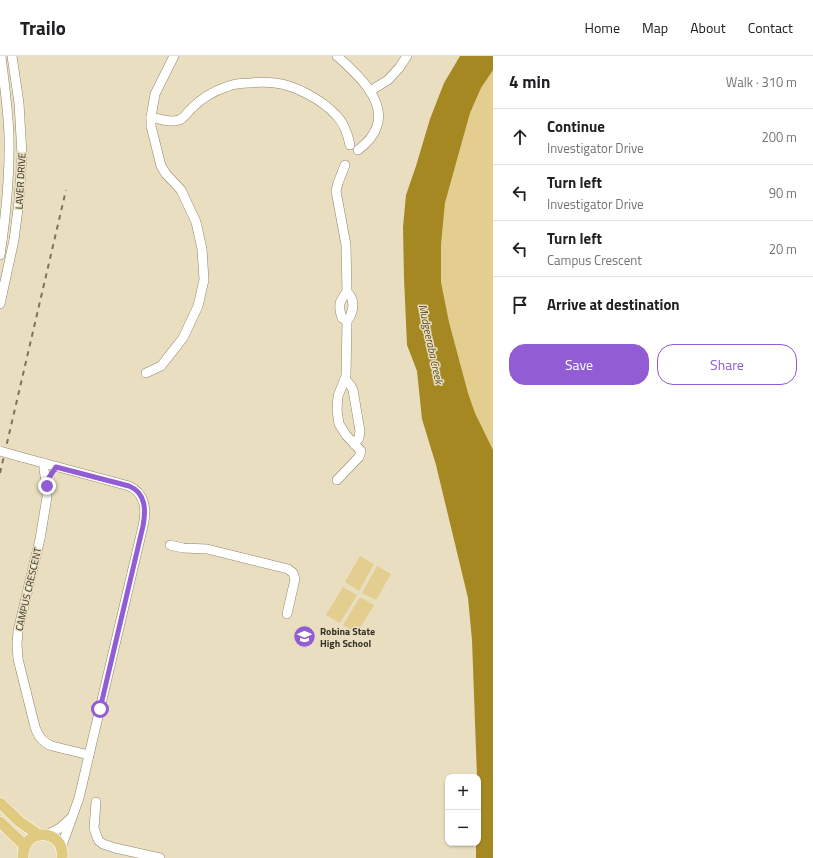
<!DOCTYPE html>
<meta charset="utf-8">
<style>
body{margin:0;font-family:"Titillium Web",sans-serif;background:#f2f2f2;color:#202124}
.controls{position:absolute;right:12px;bottom:12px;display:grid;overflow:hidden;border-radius:8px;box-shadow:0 1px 3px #0004}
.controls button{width:36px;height:36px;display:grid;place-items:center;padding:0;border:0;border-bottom:1px solid #e0e0e0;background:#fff;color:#202124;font:20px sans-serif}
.stop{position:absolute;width:12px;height:12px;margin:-9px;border:3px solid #915cd4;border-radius:50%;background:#fff}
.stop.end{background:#915cd4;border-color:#fff;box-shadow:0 1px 4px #0008}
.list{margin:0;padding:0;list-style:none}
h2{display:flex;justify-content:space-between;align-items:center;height:52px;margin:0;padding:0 16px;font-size:17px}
h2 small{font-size:13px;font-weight:400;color:#757577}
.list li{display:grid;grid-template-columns:26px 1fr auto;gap:12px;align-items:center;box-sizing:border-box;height:56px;padding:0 16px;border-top:1px solid #e0e0e0}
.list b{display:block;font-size:15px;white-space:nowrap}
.list p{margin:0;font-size:13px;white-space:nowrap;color:#757577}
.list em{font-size:13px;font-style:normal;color:#757577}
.actions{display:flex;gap:8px;padding:12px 16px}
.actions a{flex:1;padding:9px 0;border:1px solid #915cd4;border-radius:16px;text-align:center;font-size:14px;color:#915cd4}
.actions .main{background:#915cd4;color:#fff}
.icon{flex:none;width:22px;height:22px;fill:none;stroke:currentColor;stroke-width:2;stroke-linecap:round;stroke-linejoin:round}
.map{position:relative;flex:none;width:493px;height:802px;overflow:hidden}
header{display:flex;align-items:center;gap:24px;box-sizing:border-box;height:56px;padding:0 20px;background:#fff;border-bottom:1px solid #e0e0e0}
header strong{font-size:19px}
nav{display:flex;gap:22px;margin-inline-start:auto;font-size:14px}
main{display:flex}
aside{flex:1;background:#fff}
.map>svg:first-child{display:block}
</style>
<header>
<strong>Trailo</strong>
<nav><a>Home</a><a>Map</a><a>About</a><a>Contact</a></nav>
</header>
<main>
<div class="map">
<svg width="493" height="802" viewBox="0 0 493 802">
<rect width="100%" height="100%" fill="#e9dfc0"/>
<g fill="#e4ce8f">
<path d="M493,14V394L475,357L468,337L449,266L441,226V189L445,147L470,57L481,32Z"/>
<path d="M360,500L374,508L359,535L345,526Z"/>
<path d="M377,510L391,518L376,544L362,537Z"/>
<path d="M343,531L357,539L340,567L326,559Z"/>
<path d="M360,541L374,549L357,577L343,569Z"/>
</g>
<path fill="#a68822" d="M460,0H493V14L481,32L470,57L445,147L441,189V226L449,266L468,337L475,357L493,394V802H476V787H478V721H477L472,584L468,542L436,409L422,363L417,315L407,289L404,222L403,171L406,139L416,110L430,63L444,27Z"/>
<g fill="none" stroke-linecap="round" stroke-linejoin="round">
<defs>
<g id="minor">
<path d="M174,0L155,38L151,61C160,63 170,67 179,64C184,63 188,55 192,52C201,43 214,35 226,31C233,28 242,27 250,27C258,26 267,26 275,27C295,29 322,44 336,59C344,67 348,79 350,89"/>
<path d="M337,0C355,16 386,43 377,70C374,80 366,88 358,94"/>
<path d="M370,35L388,24L399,12L407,0"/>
<path d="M0,199C6,159 10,119 9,79C8,53 4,26 1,0"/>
<path d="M0,248L14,184L19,145L22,99L19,47L12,0"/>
<path d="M347,265L342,262C338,250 339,245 347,236"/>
<path d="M146,317L161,310L183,282L198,250L204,224L202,193L196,166L181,134L166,118L161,110L151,70V61"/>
<path d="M345,323L351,330L353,334L360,375L359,382L354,388"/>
<path d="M21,401L129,430C145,437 147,454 143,470L89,699L79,742L61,792"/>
<path d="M44,407V414L47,430V441L40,483L18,575L17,588L18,603L35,671C38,680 43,687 52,690L89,699"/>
<path d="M337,424L359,401L361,395L346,379L339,368L337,354L338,340L346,320L347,265C352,259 355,249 351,241C350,239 348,237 347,236L346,189L336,135L338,127L345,109"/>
<path d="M170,489L183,492L207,493L288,513L293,517L295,523L287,558"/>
<path d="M96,746L94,772L97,781L99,785L103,788L115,792L160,802"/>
<path d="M47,779L60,772L71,762"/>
</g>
<g id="major">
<path d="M0,747L20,766L39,779"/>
<path d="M0,766L25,790"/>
<path d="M23,802C22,769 66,773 62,802"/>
</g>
</defs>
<use href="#minor" stroke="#8f866a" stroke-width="10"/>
<use href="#major" stroke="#fff" stroke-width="12"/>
<use href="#minor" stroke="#fff" stroke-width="9"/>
<use href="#major" stroke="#e0ca7f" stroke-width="11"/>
<path stroke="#797360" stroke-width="2" stroke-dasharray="5 5" stroke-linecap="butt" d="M0,417L66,134"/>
<defs>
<path id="minor-bridge" d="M0,395L21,401"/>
</defs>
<use href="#minor-bridge" stroke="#8f866a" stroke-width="10" stroke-linecap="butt"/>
<use href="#minor-bridge" stroke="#fff" stroke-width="9"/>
</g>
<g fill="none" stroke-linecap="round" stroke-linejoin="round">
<path stroke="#915cd4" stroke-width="5" d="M47,430L46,426L56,411L129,430C146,437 146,454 143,470L100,653"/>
</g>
<defs>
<symbol id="school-disc" viewBox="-11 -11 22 22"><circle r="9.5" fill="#915cd4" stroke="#e9dfc0"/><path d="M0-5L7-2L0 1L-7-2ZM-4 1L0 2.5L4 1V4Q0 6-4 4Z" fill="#fff"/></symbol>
</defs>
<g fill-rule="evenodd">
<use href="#school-disc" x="292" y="568" width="25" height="25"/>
</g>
<g text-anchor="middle" stroke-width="3" stroke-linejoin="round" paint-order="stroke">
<g font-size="10" fill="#353126" stroke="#e9dfc0">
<text transform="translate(20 125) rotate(-87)" y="4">LAVER DRIVE</text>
<text transform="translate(28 533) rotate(-77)" y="4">CAMPUS CRESCENT</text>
</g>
<g font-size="10" font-weight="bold" fill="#353126" stroke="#e9dfc0" text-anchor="start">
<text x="320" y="579">Robina State<tspan x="320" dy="12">High School</tspan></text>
</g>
<g font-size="11" font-style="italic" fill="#5a4d25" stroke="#e9dfc0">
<text transform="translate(431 288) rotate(78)" y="4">Mudgeeraba Creek</text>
</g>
</g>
</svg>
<div class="controls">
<button>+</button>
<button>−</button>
</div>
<div class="stop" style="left:100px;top:653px"></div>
<div class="stop end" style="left:47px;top:430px"></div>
</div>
<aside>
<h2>4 min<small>Walk · 310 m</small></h2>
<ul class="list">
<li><svg class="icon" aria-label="ahead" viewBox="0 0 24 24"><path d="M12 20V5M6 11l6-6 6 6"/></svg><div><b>Continue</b><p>Investigator Drive</p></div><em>200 m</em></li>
<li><svg class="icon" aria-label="left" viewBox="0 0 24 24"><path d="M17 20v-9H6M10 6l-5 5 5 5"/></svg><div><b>Turn left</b><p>Investigator Drive</p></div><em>90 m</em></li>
<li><svg class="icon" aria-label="left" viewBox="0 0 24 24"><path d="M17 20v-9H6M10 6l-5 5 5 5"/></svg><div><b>Turn left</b><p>Campus Crescent</p></div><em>20 m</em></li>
<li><svg class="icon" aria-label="arrive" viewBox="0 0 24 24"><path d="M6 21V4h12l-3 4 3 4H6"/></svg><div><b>Arrive at destination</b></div></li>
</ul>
<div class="actions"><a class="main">Save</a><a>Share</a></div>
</aside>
</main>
